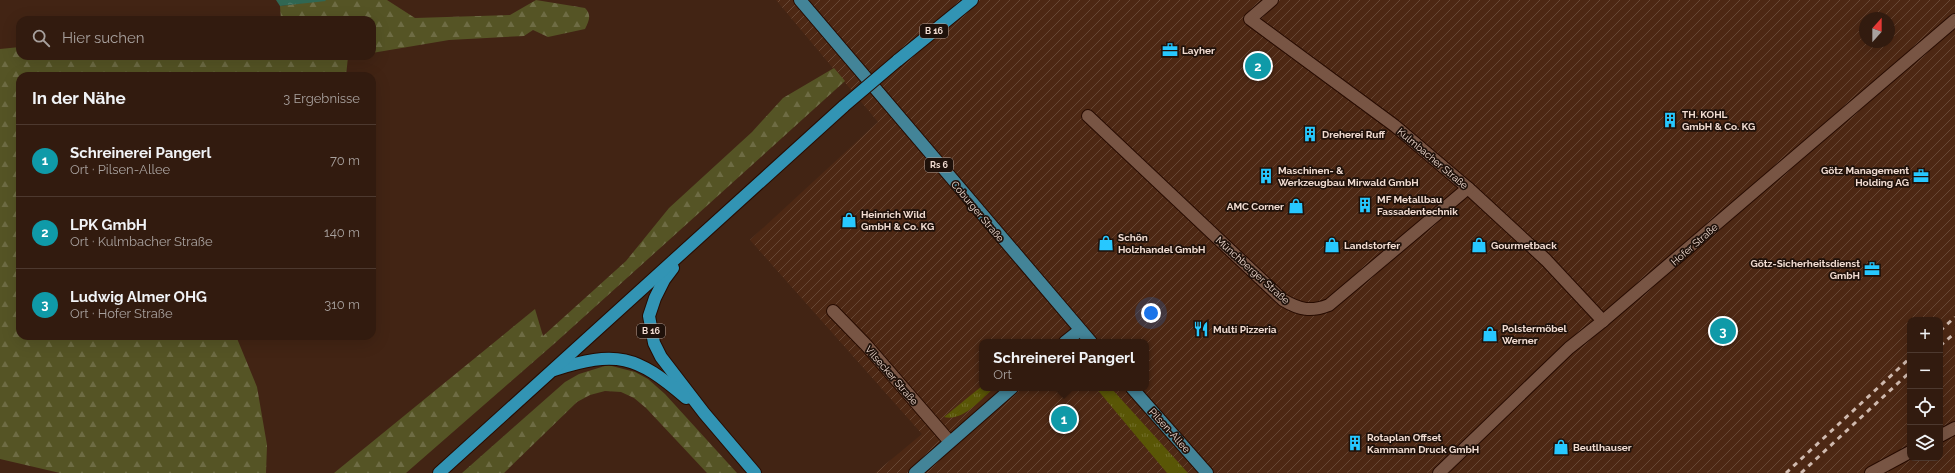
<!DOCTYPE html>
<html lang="de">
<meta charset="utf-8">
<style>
body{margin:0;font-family:Raleway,sans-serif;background:#3a2418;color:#f1f3f6}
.controls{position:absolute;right:12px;bottom:12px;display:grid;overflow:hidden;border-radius:8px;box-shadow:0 4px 16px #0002}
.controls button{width:36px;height:36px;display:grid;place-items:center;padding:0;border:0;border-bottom:1px solid #4d392f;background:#321b0f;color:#f1f3f6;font:20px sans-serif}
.compass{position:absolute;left:1859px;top:12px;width:36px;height:36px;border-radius:50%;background:#321b0f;box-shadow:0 4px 16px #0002;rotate:21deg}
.you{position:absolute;left:1151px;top:313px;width:14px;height:14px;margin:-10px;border:3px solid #fff;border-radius:50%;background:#1a73e8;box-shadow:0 0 0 6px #1a73e833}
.badge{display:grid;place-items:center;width:26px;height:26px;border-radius:50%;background:#27c8ff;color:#fff;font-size:13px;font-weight:700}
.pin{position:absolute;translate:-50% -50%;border:2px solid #fff;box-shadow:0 1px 4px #0006}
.popup{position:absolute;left:979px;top:339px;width:170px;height:52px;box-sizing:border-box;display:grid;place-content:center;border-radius:8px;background:#321b0f;filter:drop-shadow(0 1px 3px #0005);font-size:13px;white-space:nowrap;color:#a8a19e}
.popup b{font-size:15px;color:#f1f3f6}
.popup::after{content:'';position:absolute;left:50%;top:100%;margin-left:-8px;border:8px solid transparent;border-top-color:#321b0f}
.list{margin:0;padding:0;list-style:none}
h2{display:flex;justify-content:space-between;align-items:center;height:52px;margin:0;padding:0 16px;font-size:17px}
h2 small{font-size:13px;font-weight:400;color:#a8a19e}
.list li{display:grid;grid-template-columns:26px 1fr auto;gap:12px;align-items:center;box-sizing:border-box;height:72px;padding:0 16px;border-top:1px solid #4d392f}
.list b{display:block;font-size:15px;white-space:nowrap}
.list p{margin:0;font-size:13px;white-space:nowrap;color:#a8a19e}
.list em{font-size:13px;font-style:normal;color:#a8a19e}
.icon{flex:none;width:22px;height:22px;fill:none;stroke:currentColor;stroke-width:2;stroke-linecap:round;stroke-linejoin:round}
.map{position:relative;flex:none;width:1955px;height:473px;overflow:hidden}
.search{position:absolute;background:#321b0f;box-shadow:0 4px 16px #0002;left:16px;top:16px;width:360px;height:44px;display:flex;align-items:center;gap:10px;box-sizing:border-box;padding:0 14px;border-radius:12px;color:#a8a19e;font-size:15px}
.panel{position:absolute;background:#321b0f;box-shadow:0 4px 16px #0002;left:16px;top:72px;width:360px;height:268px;border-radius:12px}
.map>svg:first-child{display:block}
</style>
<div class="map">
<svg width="1955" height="473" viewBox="0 0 1955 473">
<defs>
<pattern id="industrial-furrows" width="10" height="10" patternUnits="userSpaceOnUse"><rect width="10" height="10" fill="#4d2814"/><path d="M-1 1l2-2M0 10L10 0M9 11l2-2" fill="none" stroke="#674735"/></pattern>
<pattern id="grass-tufts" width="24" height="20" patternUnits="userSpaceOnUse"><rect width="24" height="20" fill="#595606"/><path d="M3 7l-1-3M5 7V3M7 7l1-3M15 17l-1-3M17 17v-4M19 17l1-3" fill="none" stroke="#716e29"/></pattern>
<pattern id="forest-firs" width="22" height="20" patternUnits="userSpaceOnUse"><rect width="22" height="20" fill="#555425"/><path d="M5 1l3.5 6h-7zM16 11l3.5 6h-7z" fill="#6e6c44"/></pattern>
<pattern id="water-ripples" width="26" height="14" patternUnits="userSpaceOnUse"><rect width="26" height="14" fill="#306753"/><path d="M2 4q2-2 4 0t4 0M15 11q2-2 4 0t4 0" fill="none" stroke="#4e7c6b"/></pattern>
</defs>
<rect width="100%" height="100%" fill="#422414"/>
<g fill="#4d2814">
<path d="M1955,312V339L1940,353V325Z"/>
<path d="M1910,353V380L1810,473H1777Z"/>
</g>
<g fill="url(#industrial-furrows)" fill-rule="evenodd">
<path d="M776,0H1955V312L1940,325V320H1910V353L1777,473H875L922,434L750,240L878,122ZM1865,18H1889V42H1865ZM982,342H1146V388H982Z"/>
<path d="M1955,339V473H1810L1910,380V458H1940V353Z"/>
</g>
<g fill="url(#grass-tufts)">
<path d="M982,386V388H994C981,399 963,422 944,417Z"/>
<path d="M1096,388H1111L1188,473H1167Z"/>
</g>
<g fill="url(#forest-firs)">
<path d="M325,0H387L415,18L510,15L536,0L585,8C592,15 589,21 585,29L548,37L533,30L524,36L449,40L372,53V20H281L280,6Z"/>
<path d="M20,47V56H352L348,57L346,76H20V336H236L257,387L267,445L266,473H60L0,459V49Z"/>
<path d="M834,68L845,81L555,343L406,473H334L535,309L543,336L626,261L669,208L752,132L783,98Z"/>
<path d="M608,365L635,372L648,379L665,394L737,473H707L646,408L634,398L621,392L605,391L590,395L577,402L504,473H462L565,382L579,374Z"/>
</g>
<path fill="url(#water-ripples)" d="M276,0H325L326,1L280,6Z"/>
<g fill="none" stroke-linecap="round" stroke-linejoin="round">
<defs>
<g id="minor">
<path d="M1272,0L1250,19L1395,126L1468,188L1546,260L1603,321"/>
<path d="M1088,116L1283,300C1300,310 1311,312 1329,305L1468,188"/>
<path d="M833,311L867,346L950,442"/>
<path d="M1439,473L1569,348L1603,321L1955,20"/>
</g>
<g id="tertiary">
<path d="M1940,436L1955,428"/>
<path d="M1871,473L1910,452"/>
</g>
<g id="primary">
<path d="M800,0L1091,342"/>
<path d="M1065,342L1080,330"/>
<path d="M1132,388L1207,473"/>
<path d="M915,473L1012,388"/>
</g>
<g id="trunk">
<path d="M897,61L972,0"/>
<path d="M673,268L664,280L655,298L649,316L654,343L661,357L704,413L755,473"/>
<path d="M554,370C617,350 636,355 686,398"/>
<path d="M439,473L844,106"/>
</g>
</defs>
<use href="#minor" stroke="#270b00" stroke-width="14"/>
<use href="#tertiary" stroke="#270b00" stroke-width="14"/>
<use href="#primary" stroke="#270b00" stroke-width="14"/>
<use href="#trunk" stroke="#270b00" stroke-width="14"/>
<use href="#minor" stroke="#785544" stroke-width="12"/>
<use href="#tertiary" stroke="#785544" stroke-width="12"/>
<use href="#primary" stroke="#438498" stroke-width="12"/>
<use href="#trunk" stroke="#3294b4" stroke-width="12"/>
<g stroke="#cfb9ae" stroke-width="3" stroke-dasharray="5 5" stroke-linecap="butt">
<path d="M1940,331L1955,317"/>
<path d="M1940,346L1955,333"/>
<path d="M1786,473L1910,358"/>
<path d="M1801,473L1910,372"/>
</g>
<defs>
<path id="trunk-bridge" d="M844,106L897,61"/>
</defs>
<use href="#trunk-bridge" stroke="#270b00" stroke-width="14" stroke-linecap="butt"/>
<use href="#trunk-bridge" stroke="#3294b4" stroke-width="12"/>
</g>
<defs>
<symbol id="office-bare" viewBox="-9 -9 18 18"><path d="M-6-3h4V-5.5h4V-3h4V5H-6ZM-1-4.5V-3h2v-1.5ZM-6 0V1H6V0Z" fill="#27c8ff" stroke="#1f110a" stroke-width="2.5" paint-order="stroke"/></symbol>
<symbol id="building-bare" viewBox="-9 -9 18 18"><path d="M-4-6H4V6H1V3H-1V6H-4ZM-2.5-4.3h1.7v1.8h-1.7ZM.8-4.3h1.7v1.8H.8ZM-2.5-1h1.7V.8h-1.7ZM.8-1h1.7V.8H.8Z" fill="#27c8ff" stroke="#1f110a" stroke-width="2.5" paint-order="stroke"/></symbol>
<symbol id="shop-bare" viewBox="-9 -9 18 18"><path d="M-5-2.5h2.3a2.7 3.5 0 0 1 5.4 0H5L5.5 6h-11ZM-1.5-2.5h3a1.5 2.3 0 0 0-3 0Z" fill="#27c8ff" stroke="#1f110a" stroke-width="2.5" paint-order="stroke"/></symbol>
<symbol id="restaurant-bare" viewBox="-9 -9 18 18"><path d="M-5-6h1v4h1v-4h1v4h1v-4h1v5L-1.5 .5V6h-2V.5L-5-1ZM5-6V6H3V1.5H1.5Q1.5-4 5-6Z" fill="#27c8ff" stroke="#1f110a" stroke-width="2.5" paint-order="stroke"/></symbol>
</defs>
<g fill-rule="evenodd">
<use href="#office-bare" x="1159" y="39" width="22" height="22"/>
<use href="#building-bare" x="1659" y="109" width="22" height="22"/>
<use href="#building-bare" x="1299" y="123" width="22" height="22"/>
<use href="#building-bare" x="1255" y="165" width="22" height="22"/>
<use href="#office-bare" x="1910" y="165" width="22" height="22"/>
<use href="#building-bare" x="1354" y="194" width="22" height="22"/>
<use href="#shop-bare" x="1285" y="195" width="22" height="22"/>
<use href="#shop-bare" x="838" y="209" width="22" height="22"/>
<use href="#shop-bare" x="1095" y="232" width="22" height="22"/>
<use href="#shop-bare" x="1321" y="234" width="22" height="22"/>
<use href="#shop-bare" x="1468" y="234" width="22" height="22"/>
<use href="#office-bare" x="1861" y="258" width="22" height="22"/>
<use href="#restaurant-bare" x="1190" y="318" width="22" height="22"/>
<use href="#shop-bare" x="1479" y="323" width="22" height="22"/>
<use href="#building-bare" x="1344" y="432" width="22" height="22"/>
<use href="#shop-bare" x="1550" y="436" width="22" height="22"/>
</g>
<g text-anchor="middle" stroke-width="3.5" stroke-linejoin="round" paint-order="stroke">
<g fill="#1f110a" stroke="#b29f96" stroke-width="1">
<rect x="920" y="24" width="28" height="14" rx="3"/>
<rect x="925" y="158" width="28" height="14" rx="3"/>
<rect x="637" y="324" width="28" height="14" rx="3"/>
</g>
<g font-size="9" font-weight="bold" fill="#f1dcd2">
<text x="934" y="34">B 16</text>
<text x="939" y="168">Rs 6</text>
<text x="651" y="334">B 16</text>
</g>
<g font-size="10" font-weight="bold" fill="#f1dcd2" stroke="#1f110a" text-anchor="start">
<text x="1182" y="54">Layher</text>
<text x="1682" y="118">TH. KOHL<tspan x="1682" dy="12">GmbH &amp; Co. KG</tspan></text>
<text x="1322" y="138">Dreherei Ruff</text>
<text x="1278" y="174">Maschinen- &amp;<tspan x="1278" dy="12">Werkzeugbau Mirwald GmbH</tspan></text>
<text x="1909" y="174" text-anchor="end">Götz Management<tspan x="1909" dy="12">Holding AG</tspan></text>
<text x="1377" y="203">MF Metallbau<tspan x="1377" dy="12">Fassadentechnik</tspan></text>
<text x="1284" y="210" text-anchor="end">AMC Corner</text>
<text x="861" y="218">Heinrich Wild<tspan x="861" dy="12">GmbH &amp; Co. KG</tspan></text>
<text x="1118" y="241">Schön<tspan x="1118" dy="12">Holzhandel GmbH</tspan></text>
<text x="1344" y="249">Landstorfer</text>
<text x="1491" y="249">Gourmetback</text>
<text x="1860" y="267" text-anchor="end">Götz-Sicherheitsdienst<tspan x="1860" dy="12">GmbH</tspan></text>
<text x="1502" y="332">Polstermöbel<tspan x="1502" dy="12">Werner</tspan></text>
<text x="1213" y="333">Multi Pizzeria</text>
<text x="1367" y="441">Rotaplan Offset<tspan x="1367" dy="12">Kammann Druck GmbH</tspan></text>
<text x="1573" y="451">Beutlhauser</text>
</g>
<g font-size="10" fill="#f1dcd2" stroke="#1f110a">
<text transform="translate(1433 158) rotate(40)" y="4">Kulmbacher Straße</text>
<text transform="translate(978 211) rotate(50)" y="4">Coburger Straße</text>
<text transform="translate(1694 244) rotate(-41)" y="4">Hofer Straße</text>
<text transform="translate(1253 270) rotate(42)" y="4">Münchberger Straße</text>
<text transform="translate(892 375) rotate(49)" y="4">Vilsecker Straße</text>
<text transform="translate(1170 430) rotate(48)" y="4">Pilsen-Allee</text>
</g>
</g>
</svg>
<div class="controls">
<button>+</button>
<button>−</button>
<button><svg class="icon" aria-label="locate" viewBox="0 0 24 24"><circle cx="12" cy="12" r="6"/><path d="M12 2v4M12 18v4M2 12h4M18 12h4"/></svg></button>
<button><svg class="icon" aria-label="layers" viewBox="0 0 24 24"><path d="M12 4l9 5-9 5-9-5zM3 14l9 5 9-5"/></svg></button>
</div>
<svg class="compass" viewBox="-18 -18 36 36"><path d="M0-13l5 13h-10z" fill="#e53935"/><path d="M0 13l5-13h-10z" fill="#a8a19e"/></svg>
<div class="you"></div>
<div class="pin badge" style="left:1064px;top:419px;background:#0f9aa8">1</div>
<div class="popup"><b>Schreinerei Pangerl</b>Ort</div>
<div class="pin badge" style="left:1258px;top:66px;background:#0f9aa8">2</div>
<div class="pin badge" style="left:1723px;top:331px;background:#0f9aa8">3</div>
<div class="search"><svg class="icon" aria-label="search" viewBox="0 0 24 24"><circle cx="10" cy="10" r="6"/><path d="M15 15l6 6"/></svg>Hier suchen</div>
<section class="panel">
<h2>In der Nähe<small>3 Ergebnisse</small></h2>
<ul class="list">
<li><span class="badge" style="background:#0f9aa8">1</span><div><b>Schreinerei Pangerl</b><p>Ort · Pilsen-Allee</p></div><em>70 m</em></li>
<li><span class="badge" style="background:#0f9aa8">2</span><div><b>LPK GmbH</b><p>Ort · Kulmbacher Straße</p></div><em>140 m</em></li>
<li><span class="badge" style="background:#0f9aa8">3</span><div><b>Ludwig Almer OHG</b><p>Ort · Hofer Straße</p></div><em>310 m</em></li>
</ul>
</section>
</div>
